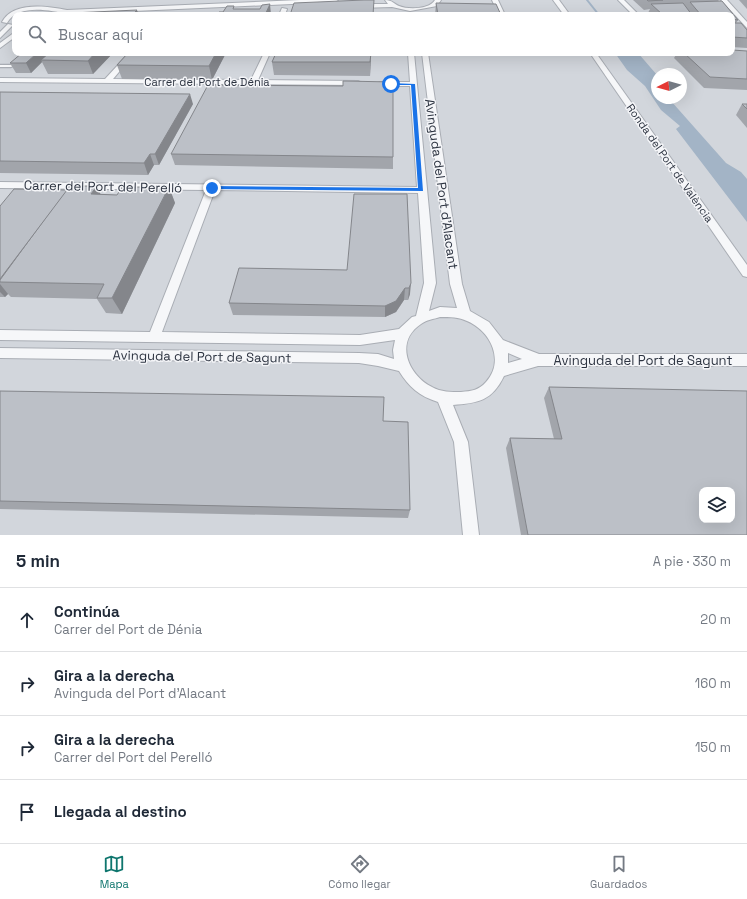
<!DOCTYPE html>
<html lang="es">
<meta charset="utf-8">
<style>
body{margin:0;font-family:"Space Grotesk",sans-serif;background:#f2f2f3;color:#1f2937}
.controls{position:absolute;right:12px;bottom:12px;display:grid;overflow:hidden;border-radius:8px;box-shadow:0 4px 16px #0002}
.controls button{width:36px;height:36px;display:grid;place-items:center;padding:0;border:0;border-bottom:1px solid #e0e1e3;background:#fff;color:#1f2937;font:20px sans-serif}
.compass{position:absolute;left:651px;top:68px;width:36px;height:36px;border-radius:50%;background:#fff;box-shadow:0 4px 16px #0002;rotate:265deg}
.stop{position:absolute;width:12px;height:12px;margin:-9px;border:3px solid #1a73e8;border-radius:50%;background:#fff}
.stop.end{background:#1a73e8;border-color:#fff;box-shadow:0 1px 4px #0008}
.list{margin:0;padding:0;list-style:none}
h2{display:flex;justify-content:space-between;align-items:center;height:52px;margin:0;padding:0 16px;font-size:17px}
h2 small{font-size:13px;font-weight:400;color:#747a83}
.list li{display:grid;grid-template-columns:26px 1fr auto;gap:12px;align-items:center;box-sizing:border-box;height:64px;padding:0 16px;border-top:1px solid #e0e1e3}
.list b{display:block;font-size:15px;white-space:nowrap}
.list p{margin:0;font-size:13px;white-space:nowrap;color:#747a83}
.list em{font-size:13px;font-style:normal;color:#747a83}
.icon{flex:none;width:22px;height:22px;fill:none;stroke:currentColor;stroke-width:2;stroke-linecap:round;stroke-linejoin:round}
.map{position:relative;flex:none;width:747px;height:535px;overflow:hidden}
.search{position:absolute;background:#fff;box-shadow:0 4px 16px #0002;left:12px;right:12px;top:12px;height:44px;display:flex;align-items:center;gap:10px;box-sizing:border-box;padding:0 14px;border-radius:8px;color:#747a83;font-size:15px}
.sheet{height:308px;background:#fff}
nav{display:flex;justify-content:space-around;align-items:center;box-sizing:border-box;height:56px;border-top:1px solid #e0e1e3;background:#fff;font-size:11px;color:#747a83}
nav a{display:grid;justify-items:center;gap:2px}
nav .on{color:#0f766e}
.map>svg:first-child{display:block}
</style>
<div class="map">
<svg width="747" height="535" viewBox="0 0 747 535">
<rect width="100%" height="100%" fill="#e4e6ea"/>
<path fill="#d2d6dc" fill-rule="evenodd" d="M0,0H747V535H0ZM15,15H732V53H15ZM657,74H681V98H657ZM702,490H732V520H702Z"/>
<path fill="#a3b4c6" d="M615,53H638L657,75V98H677L679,100L671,101L726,163L741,172L747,179V222L676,129L680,126L661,110L645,86L627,70Z"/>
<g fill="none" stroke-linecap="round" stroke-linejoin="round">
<path stroke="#a3b4c6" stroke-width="2" d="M587,0L599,15"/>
<defs>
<path id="service" d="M0,65H11L13,66L11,67H0Z"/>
<g id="minor">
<path d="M300,0H338L335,2L67,14C49,10 18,4 7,23L2,22C13,1 48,6 67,10Z"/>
<path d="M385,0C392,0 394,4 399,6C409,10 430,9 435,0H441L437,6L410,11L392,7L359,8L356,6L359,4H388Z"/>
<path d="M492,0H498L505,15H499Z"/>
<path d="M553,0H559L570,15H564Z"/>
<path d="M618,0H624L639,15H633Z"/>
<path d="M721,0H727L747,22V28Z"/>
<path d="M282,8L287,9L285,15H279Z"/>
<path d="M8,24L13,25L0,38V32Z"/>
<path d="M15,32V37L0,48V43Z"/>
<path d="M129,53H135L113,79L251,80L264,53H270L258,80L358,81L362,83L358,85L0,82V78L105,79Z"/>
<path d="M408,53H414L436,283L429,311L440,307L457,308L450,284L422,53H428L462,284L470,311L489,322L503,340L539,354H747V366H538L504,376C492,401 478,403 453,405L468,442L479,535H463L454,442L438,402C419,396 409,387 399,371L378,366L359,363L0,358V348L359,353L378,354L394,359L393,350L395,340L360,345L0,340V330L150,332L206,190L0,188V182L417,187L410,86H380L376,84L380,82H410ZM215,190L418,193L424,283L416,316L412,317L399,329L360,335L162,332ZM440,317C450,317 459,317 467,321C491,331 505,361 486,382C479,390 472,391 461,392C451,392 441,392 432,387C408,375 394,342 421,324C426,320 434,319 440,317ZM508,353L522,359L508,363Z"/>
<path d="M590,53H596L747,265V277L743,276Z"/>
</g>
</defs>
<use href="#service" stroke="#a9adb4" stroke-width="2.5"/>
<use href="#minor" stroke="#a9adb4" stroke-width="2"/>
<use href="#service" fill="#f6f7f9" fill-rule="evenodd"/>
<use href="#minor" fill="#f6f7f9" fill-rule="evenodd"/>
</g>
<g fill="#a2a5ab">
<path d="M633,0H719L718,1L738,20L736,23L747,30V48L732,47V15H650L648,13L650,9L644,10Z"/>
<path d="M739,0H747V9Z"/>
<path d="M436,3L501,15H435Z"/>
<path d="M747,51V90L704,88L674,58L677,53H732Z"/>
<path d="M49,53H113L93,74H48L42,62L31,73H16L10,63L46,56Z"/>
<path d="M128,53H226L212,80L122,79L117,65Z"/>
<path d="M276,53H371L370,76L274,75L272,62Z"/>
<path d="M343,86L393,157V169L175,165L171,154Z"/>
<path d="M0,92L193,104L159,165H154L148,175L0,173Z"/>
<path d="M742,104H747V128L736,115Z"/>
<path d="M97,186L100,194L117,195L169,187L175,203L122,314L106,313L97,299L11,297L8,294L5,297H0V206L67,190Z"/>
<path d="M407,194L410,294L408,300H404L396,312L385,317L233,315L229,303L347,270Z"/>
<path d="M549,387L747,535H521L506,448L510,438L554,439L544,398Z"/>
<path d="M0,391L383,421L410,510L408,518L0,509Z"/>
</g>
<g fill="#84868b">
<path d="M270,4L271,15H265Z"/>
<path d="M137,10L139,15H132Z"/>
<path d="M37,53H44L47,59L41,60L42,62L31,73L26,63Z"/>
<path d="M95,53H113L93,74L88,61Z"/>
<path d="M216,53H226L212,80L209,66Z"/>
<path d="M371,53L370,76V62Z"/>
<path d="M190,94L193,104L159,165L155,154Z"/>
<path d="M150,154L154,165L148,175L144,163Z"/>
<path d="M97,186L104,202L91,194Z"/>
<path d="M169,187L175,203L122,314L112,298Z"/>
<path d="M411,283L410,294L408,300L409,288Z"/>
<path d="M0,284L8,294L5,297L0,292Z"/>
<path d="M405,288L404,300L396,312L385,317V306Z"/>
</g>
<g fill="#bcc0c7" stroke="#84868b" fill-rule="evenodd">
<path d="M364,0H374L373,15H290L294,3Z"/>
<path d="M647,0H663L648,1Z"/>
<path d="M722,1L738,20L732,19V15H701L690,2Z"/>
<path d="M436,3L496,4L501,15H438Z"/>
<path d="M683,3L692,15H663L651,4Z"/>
<path d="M270,4L265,15H221L227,6H234L233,9H260L262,5Z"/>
<path d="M137,10L132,15H69L72,13Z"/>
<path d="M219,12H223L221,15H217Z"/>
<path d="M67,13L64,15H51L53,14Z"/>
<path d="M732,23H741L747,30V38L732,37Z"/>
<path d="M732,50L747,51V79L710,77L684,53H732Z"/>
<path d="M22,53H37L26,63H10Z"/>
<path d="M49,53H95L88,61L41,60Z"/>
<path d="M128,53H216L209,66L117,65Z"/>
<path d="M276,53H371L370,62H272Z"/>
<path d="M343,81L393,82V157L171,154L208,85L343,86Z"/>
<path d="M0,92L190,94L155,154H150L144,163L0,161Z"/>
<path d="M742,104H747V109Z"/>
<path d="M69,186H97L91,194L117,195L122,187H169L112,298H97L104,284L0,282V280Z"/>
<path d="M14,189L67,190L0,279V206Z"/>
<path d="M354,194H407L411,283L409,288H405L396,301L385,306L229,303L239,268L347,270Z"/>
<path d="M549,387L747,391V535H528L510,438L562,439ZM702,490H732V520H702Z"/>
<path d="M0,391L384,397L383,421L408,422L410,510L0,501Z"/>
</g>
<path fill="#1a73e8" d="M389,83L415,84L423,191L212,189L209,188L212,186L418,188L411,85H391Z"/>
<g text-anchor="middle" stroke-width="3" stroke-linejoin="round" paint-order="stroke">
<g font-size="11" fill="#2d3441" stroke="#f4f5f8">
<text x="207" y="86">Carrer del Port de Dénia</text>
<text transform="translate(670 163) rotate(55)" y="4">Ronda del Port de València</text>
</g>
<g font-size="13" fill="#2d3441" stroke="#f4f5f8">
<text transform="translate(442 184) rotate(82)" y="5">Avinguda del Port d'Alacant</text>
<text transform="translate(103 186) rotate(1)" y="5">Carrer del Port del Perelló</text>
<text transform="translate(202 356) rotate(1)" y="5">Avinguda del Port de Sagunt</text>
<text x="643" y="365">Avinguda del Port de Sagunt</text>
</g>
</g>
</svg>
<div class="controls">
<button><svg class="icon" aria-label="layers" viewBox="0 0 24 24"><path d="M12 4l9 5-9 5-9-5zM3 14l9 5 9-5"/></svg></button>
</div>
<svg class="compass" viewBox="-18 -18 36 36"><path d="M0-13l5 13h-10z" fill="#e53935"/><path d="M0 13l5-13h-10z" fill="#747a83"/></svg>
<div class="stop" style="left:391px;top:84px"></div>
<div class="stop end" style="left:212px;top:188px"></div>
<div class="search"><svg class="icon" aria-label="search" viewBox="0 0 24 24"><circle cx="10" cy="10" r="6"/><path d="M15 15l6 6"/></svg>Buscar aquí</div>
</div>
<section class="sheet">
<h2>5 min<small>A pie · 330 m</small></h2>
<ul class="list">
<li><svg class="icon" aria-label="ahead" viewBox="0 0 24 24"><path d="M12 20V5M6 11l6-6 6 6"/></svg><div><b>Continúa</b><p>Carrer del Port de Dénia</p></div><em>20 m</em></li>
<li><svg class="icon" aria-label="right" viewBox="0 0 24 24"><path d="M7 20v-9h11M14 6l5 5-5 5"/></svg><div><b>Gira a la derecha</b><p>Avinguda del Port d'Alacant</p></div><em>160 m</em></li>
<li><svg class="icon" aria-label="right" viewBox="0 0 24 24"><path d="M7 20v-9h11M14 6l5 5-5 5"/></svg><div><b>Gira a la derecha</b><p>Carrer del Port del Perelló</p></div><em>150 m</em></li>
<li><svg class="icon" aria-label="arrive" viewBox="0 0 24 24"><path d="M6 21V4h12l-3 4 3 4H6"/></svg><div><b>Llegada al destino</b></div></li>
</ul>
</section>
<nav>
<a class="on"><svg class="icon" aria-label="map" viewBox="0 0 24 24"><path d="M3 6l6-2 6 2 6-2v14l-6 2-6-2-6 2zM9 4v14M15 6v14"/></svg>Mapa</a>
<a><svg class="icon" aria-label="directions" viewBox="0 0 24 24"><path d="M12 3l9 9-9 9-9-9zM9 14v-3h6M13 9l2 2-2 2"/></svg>Cómo llegar</a>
<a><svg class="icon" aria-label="saved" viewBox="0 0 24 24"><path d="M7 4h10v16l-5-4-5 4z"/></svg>Guardados</a>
</nav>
